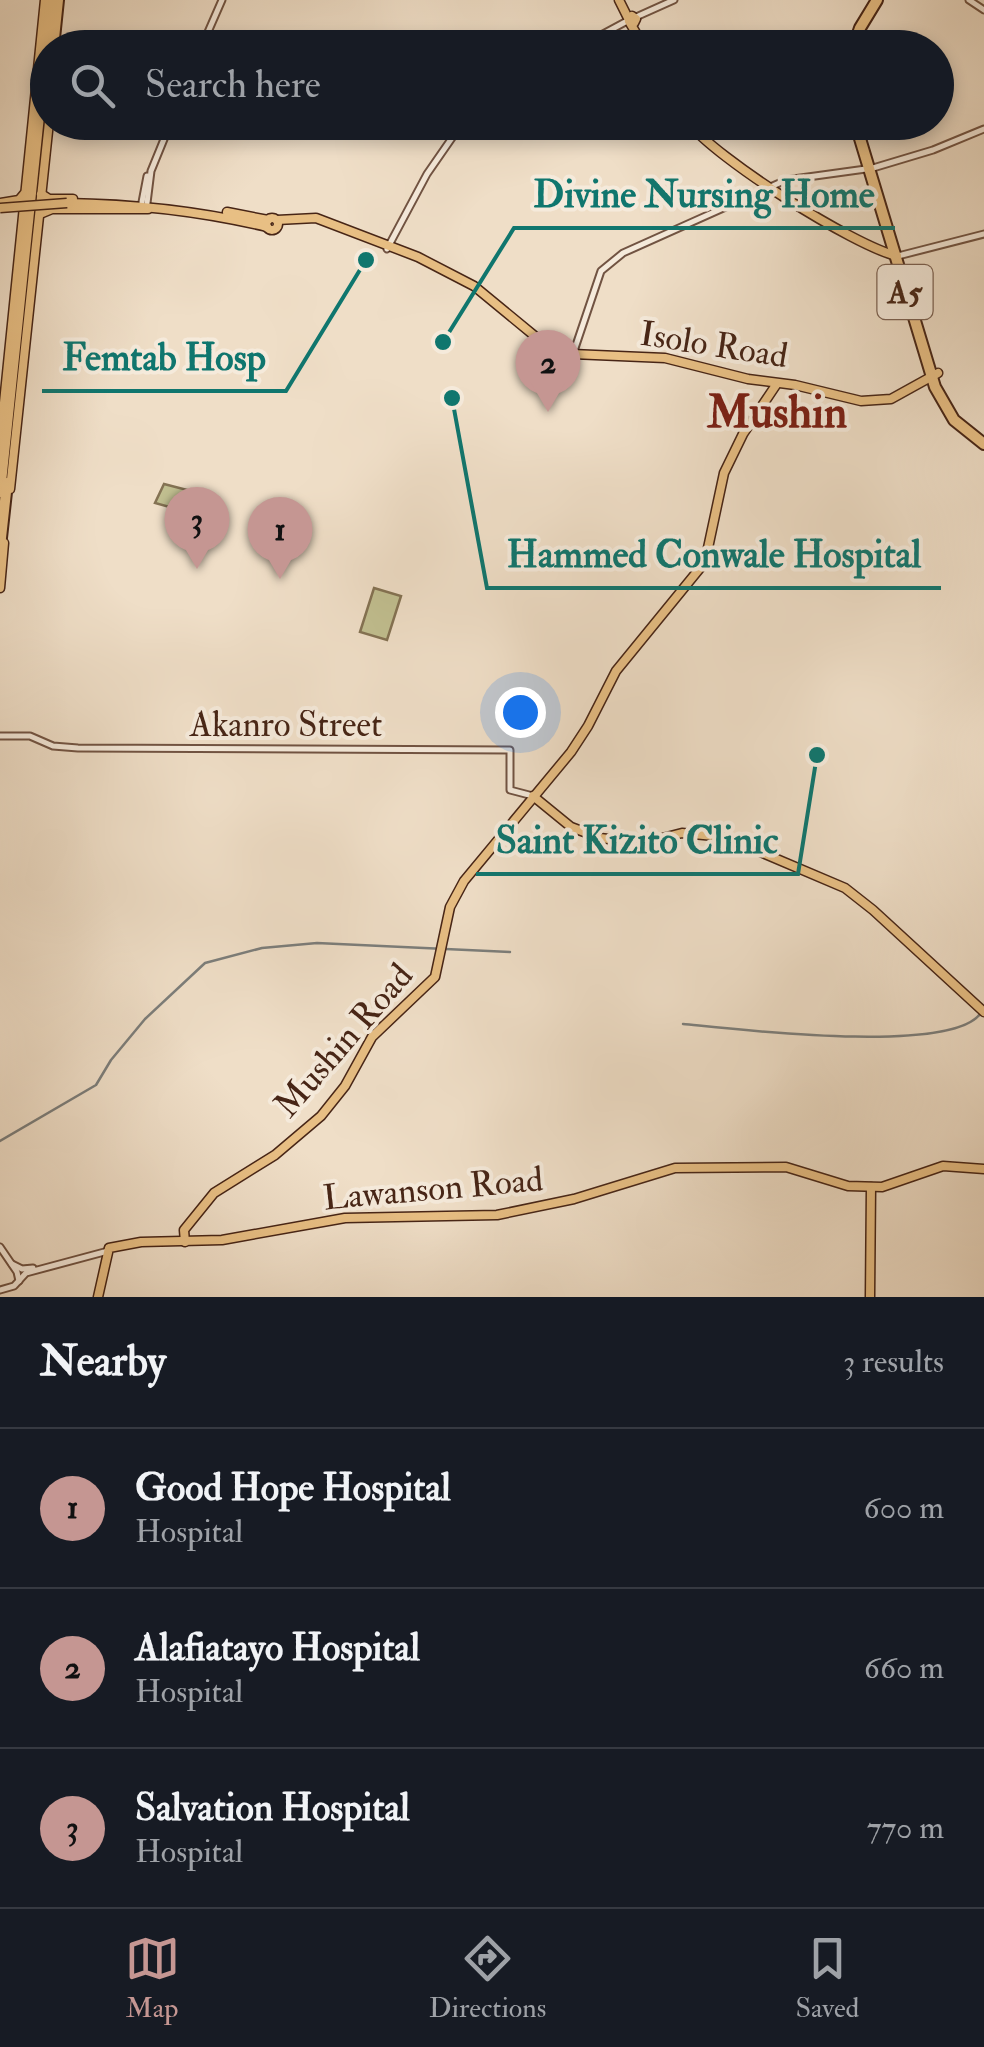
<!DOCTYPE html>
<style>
body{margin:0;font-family:"IM FELL Double Pica",serif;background:#242831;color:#f1f3f6}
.you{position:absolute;left:520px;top:712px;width:35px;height:35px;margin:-25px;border:8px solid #fff;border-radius:50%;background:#1a73e8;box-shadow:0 0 0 15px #1a73e833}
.badge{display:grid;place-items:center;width:65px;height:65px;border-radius:50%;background:#c59692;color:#111;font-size:32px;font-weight:700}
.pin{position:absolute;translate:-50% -82px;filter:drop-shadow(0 2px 5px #0008)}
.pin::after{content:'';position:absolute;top:52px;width:35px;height:30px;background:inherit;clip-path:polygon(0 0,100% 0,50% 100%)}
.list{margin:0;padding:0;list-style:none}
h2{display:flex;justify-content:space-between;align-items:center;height:130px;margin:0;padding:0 40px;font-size:42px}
h2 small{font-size:32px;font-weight:400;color:#9ea1a6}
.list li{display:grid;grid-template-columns:65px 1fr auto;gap:30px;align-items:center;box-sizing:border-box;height:160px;padding:0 40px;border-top:2px solid #363941}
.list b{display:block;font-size:38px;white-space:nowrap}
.list p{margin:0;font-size:32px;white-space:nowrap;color:#9ea1a6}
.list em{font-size:32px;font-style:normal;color:#9ea1a6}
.icon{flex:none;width:55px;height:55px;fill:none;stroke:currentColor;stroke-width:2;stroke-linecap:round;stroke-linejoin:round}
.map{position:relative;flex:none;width:984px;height:1297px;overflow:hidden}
.search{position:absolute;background:#171b24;box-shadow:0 5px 15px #0003;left:30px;right:30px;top:30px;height:110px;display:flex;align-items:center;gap:25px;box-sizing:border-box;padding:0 35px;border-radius:55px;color:#9ea1a6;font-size:38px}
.sheet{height:610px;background:#171b24}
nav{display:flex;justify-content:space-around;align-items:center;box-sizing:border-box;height:140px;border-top:2px solid #363941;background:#171b24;font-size:28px;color:#9ea1a6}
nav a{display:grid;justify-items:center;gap:5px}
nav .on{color:#c59692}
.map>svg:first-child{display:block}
</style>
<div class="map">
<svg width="984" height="1297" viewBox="0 0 984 1297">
<rect width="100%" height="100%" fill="#efdec7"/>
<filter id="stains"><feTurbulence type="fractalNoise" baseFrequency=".002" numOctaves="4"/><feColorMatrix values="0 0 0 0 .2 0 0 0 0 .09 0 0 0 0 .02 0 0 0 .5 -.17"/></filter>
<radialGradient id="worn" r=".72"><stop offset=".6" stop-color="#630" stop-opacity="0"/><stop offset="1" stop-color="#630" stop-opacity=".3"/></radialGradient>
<g fill="#c1bf90" stroke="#847253" stroke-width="2.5">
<path d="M164,484L199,493L213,519L155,503Z"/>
<path d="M374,588L401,596L387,640L360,632Z"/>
</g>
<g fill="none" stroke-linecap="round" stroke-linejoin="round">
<g stroke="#7c7e7b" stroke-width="2.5">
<path d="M683,1024C735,1029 949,1055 980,1014"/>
<path d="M0,1141L96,1085L111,1060L145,1019L205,963L262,948L317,943L510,952"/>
</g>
<defs>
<g id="minor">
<path d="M969,0L984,10"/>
<path d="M636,17L674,0"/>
<path d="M201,48L222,0"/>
<path d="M577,48L629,20"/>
<path d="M142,202L147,176"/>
<path d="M147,203L151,171L171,122"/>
<path d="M387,249L427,174L463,122"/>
<path d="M898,256L984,234"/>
<path d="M573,354L601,271L623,253L786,180L873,168L933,150L984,129"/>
<path d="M0,736H30L53,746L78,748L510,750V790L533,796"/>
<path d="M0,1247L17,1272L19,1281"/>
<path d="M12,1264L22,1269L33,1268"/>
<path d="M0,1290L14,1286L26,1273L108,1251"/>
</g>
<g id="major">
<path d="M619,0L629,20"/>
<path d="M632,16L636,19L634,23L629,21Z"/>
<path d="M630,23L645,48"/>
<path d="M688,122C715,158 854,246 897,256"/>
<path d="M41,194L49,199H73"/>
<path d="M0,203L19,200L24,194"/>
<path d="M67,203C136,204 200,211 267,227"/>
<path d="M227,212L268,220"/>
<path d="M40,214L52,209H148"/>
<circle cx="272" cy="224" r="6"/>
<path d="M277,220L316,218L418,257L474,286L542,342L572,354L665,358L748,379L795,385L861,401L891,399L938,373"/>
<path d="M0,442L45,0"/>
<path d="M10,489L49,122"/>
<path d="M0,588L4,543"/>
<path d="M533,796L571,827L600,838L643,843L682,833L725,837L845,888L873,910L984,1012"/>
<path d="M185,1242L184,1230L214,1193L275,1155L321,1116L345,1086L372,1037L435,977L450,907L464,881L571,752L588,726L616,671L705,562L724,473L743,434L776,385"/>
<path d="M98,1297L109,1248L141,1242L222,1240L345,1218L497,1215L574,1199L675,1168L786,1167L848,1186L882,1187L943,1166L984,1169"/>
<path d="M870,1297L871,1187"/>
</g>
<g id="highway">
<path d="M53,48L58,0"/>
<path d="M853,48L860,28L877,0"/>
<path d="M855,122L935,387L954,420L984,444"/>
<path d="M0,492L51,0"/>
<path d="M0,547L7,483"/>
</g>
</defs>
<use href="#minor" stroke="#715342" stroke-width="9"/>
<use href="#major" stroke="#472516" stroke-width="11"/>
<use href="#highway" stroke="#472516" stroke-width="14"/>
<use href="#minor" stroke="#f5eadb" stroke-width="5"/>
<use href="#major" stroke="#e8bf84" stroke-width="8"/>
<use href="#highway" stroke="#e8bf84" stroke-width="10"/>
<defs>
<path id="major-bridge" d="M0,208L67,203"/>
</defs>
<use href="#major-bridge" stroke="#472516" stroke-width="11" stroke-linecap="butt"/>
<use href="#major-bridge" stroke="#e8bf84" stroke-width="8"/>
</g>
<g text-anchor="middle" stroke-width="8" stroke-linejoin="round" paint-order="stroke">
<rect fill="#f5eadb" stroke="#7b6051" stroke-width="2.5" x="877.5" y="265" width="55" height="54" rx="8"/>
<g font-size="32" font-weight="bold" fill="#472516">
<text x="905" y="303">A5</text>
</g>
<g font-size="35" fill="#472516" stroke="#f5eadb">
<text transform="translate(714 344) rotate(9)" y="12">Isolo Road</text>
<text x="286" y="736">Akanro Street</text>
<text transform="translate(343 1040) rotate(-49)" y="12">Mushin Road</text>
<text transform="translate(433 1188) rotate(-5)" y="12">Lawanson Road</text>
</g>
<g font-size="45" font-weight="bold" fill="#7a1f14" stroke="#f5eadb">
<text x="777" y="427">Mushin</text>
</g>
</g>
<path fill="none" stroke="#0f766e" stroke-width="4" d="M443 342L514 228H895M366 260L286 391H42M452 398L487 588H941M817 755L798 874H476"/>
<g fill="#0f766e" stroke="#f5eadb" stroke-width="4">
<circle cx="443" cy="342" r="10"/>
<circle cx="366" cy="260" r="10"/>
<circle cx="452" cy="398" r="10"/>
<circle cx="817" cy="755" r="10"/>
</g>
<g font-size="38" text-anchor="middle" font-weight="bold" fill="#0f766e" stroke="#f5eadb" stroke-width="8" stroke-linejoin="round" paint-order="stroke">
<text x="704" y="207">Divine Nursing Home</text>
<text x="164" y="370">Femtab Hosp</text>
<text x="714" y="567">Hammed Conwale Hospital</text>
<text x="637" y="853">Saint Kizito Clinic</text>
</g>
<rect width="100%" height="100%" filter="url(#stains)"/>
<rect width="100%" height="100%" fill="url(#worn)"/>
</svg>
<div class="you"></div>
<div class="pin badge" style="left:280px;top:579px">1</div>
<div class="pin badge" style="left:548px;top:412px">2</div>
<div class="pin badge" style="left:197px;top:569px">3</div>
<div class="search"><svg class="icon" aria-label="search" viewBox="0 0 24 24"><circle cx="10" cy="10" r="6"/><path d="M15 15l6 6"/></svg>Search here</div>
</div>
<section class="sheet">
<h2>Nearby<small>3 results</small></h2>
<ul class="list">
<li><span class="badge">1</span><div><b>Good Hope Hospital</b><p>Hospital</p></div><em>600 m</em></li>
<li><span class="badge">2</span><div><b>Alafiatayo Hospital</b><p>Hospital</p></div><em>660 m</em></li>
<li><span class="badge">3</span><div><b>Salvation Hospital</b><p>Hospital</p></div><em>770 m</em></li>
</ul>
</section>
<nav>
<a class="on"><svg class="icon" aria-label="map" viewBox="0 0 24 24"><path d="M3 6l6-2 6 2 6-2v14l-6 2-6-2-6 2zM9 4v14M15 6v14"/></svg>Map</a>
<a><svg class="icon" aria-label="directions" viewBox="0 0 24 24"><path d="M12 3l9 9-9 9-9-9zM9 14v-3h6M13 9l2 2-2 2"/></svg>Directions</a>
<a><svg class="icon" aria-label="saved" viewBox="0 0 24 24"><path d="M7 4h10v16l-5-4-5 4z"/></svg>Saved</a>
</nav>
